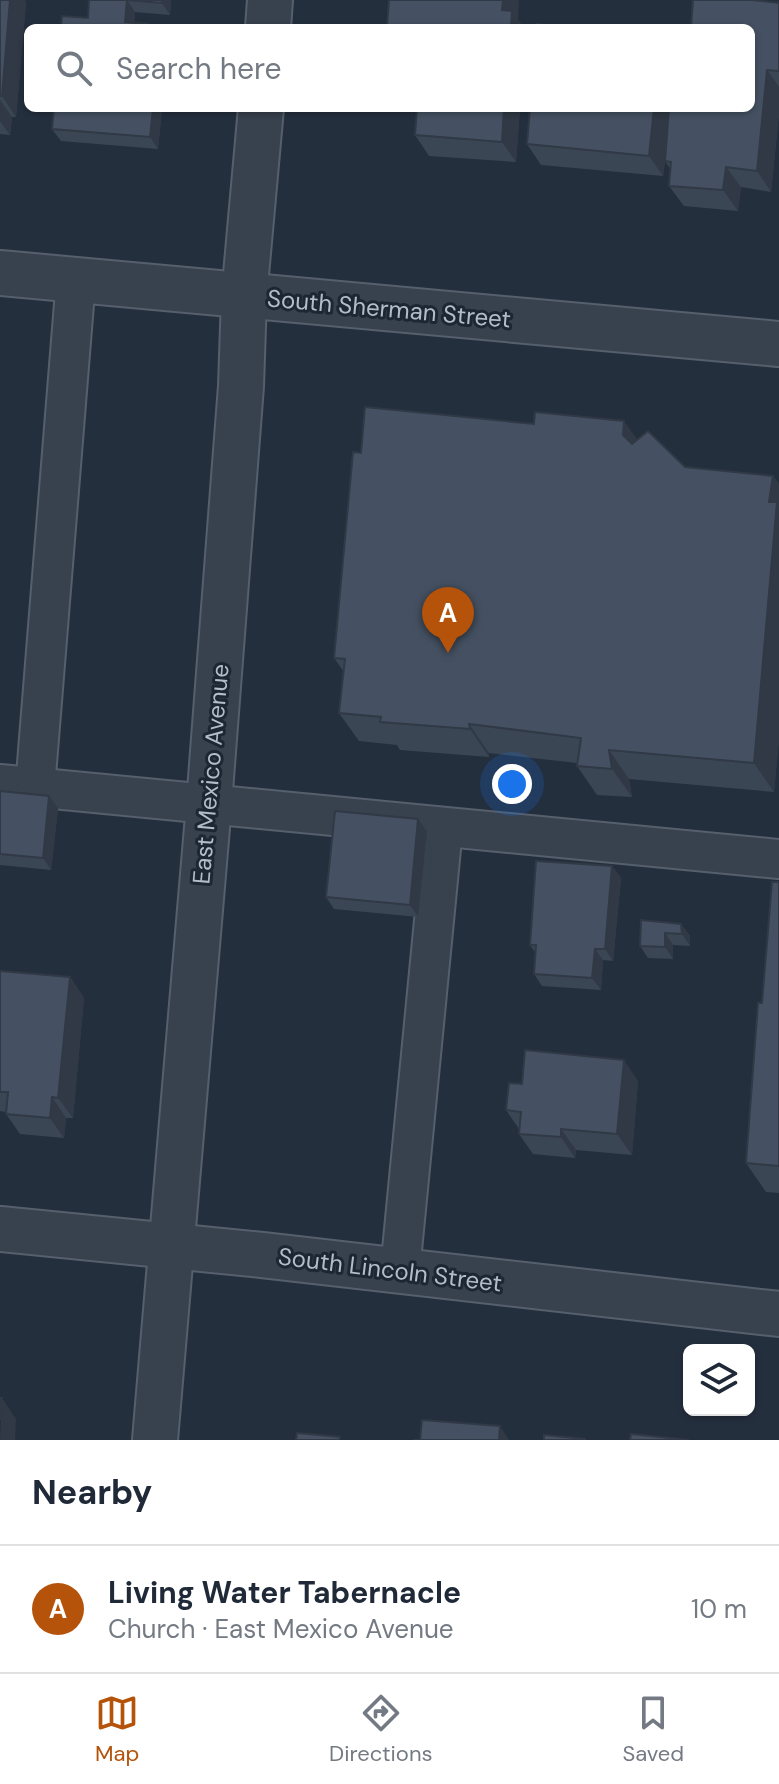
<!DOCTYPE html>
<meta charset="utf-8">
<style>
body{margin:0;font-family:"DM Sans",sans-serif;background:#f6f6f7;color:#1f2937}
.controls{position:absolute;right:24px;bottom:24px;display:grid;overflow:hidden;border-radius:12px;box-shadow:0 2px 6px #0004}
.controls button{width:72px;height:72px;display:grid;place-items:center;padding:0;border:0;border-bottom:2px solid #e0e1e3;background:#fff;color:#1f2937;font:40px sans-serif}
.you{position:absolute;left:512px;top:784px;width:28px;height:28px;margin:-20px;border:6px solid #fff;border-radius:50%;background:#1a73e8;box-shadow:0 0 0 12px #1a73e833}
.badge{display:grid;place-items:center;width:52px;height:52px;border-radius:50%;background:#b45309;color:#fff;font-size:26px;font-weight:700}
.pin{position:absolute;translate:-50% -66px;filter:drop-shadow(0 2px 4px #0008)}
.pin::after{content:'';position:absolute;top:42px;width:28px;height:24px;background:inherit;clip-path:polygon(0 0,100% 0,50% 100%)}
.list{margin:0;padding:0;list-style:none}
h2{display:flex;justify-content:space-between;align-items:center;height:104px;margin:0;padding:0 32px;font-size:34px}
h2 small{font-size:26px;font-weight:400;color:#747a83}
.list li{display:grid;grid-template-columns:52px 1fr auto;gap:24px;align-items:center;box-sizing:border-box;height:128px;padding:0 32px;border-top:2px solid #e0e1e3}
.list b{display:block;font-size:30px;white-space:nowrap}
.list p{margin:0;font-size:26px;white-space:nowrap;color:#747a83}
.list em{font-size:26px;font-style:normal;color:#747a83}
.icon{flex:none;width:44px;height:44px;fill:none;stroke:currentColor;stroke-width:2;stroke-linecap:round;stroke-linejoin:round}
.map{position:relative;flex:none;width:779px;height:1440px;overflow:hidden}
.search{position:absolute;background:#fff;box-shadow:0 2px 6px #0004;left:24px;right:24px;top:24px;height:88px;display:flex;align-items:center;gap:20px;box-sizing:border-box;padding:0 28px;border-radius:12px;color:#747a83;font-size:30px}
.sheet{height:232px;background:#fff}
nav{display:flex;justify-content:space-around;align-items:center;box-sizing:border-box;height:112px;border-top:2px solid #e0e1e3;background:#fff;font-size:22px;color:#747a83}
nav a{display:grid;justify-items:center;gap:4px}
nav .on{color:#b45309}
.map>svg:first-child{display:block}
</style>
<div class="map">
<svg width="779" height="1440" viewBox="0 0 779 1440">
<rect width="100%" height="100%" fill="#242f3e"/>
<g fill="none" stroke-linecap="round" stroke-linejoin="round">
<defs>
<g id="lane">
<path d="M0,784L779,859"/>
<path d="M35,788L76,279"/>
<path d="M400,1271L443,828"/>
</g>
<g id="street">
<path d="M268,28L270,0"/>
<path d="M0,273L779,344"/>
<path d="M0,1229L262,1255L779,1314"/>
<path d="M155,1440L209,804L241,386L244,297L261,108"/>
</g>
</defs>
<use href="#lane" stroke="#565f6c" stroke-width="42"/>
<use href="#street" stroke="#565f6c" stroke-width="48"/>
<use href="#lane" stroke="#38414e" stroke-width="38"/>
<use href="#street" stroke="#38414e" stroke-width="44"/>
</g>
<g fill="#3b4654">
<path d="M0,0L26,2L16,117H12L10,135L0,134Z"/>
<path d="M89,0H171L170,15L135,12L134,23L148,24L151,28H61L88,18Z"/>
<path d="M779,3V114L771,192L741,187L738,211L684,206L669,186L671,170L665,161L663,176L541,165L527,144L751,108Z"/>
<path d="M162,108L158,149L61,141L52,129Z"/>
<path d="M520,108L516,162L429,156L415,135Z"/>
<path d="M637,440L685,467L773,476L779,484V738L774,792L629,779L632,797L597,795L577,766V763L489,753V757L400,750L397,745L359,741L339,713L344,672L334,658L361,453Z"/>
<path d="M0,791L58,808L51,870L0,865Z"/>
<path d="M418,819L427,831L418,917L334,909L326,897Z"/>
<path d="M612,866L621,878L613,961L603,960L601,990L542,986L534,974L535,952L530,945Z"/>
<path d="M779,882V1193L766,1192L746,1163L762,1003Z"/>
<path d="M681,924L690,936V946L673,945V959L648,958L640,946Z"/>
<path d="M0,971L70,977L84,998L73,1118H66L64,1138L20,1134L6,1114V1112L0,1111Z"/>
<path d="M638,1081L632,1155L576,1150L575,1158L533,1154L519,1134V1129L506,1110L522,1084Z"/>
</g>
<g fill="#303945">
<path d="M10,0H25L26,2L16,117L2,96Z"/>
<path d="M127,0L135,12L134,28L125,22Z"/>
<path d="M162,0H171L170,15L162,3Z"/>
<path d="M503,0H519L518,19L524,28H511L502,10Z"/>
<path d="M767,70L779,87V114L771,192L757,171Z"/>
<path d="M0,100L12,117L10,135L0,121Z"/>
<path d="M153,108H162L158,149L150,137Z"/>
<path d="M504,108H520L516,162L502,142Z"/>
<path d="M654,108H671L663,176L649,156Z"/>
<path d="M726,167L741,187L738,211L723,190Z"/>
<path d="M624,421L644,449L642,463L623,435Z"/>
<path d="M773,476L779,484V738L774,792L754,763L769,502Z"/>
<path d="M469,724L489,753V757L470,729Z"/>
<path d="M609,750L629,779L632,797L612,769Z"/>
<path d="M49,796L58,808L51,870L43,858Z"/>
<path d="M418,819L427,831L418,917L410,905Z"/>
<path d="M612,866L621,878L613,961L605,949Z"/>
<path d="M681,924L690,936V946L682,934Z"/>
<path d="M665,933L673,945V959L665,947Z"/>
<path d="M595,949L603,960L601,990L592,978Z"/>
<path d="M70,977L84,998L73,1118L58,1098Z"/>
<path d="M624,1060L638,1081L632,1155L617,1134Z"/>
<path d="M52,1097L66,1118L64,1138L50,1118Z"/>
<path d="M561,1129L576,1150L575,1158L561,1137Z"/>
<path d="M2,1398L16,1419L15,1440H0Z"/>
<path d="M500,1426L509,1440H499Z"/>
</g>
<g fill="#455162" stroke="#303945" stroke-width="2">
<path d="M0,0H10L2,96H0Z"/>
<path d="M89,0H162V3L127,0L125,22L148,24V28H61L62,16L88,18Z"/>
<path d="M389,0H503L502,10L512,11L511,28H404L387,26Z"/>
<path d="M693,0H752L779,3V71L767,70L757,171L726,167L723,190L669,186L671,162L665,161L669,108H751V28H691Z"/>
<path d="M537,24L577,28H537Z"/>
<path d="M54,108H153L150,137L52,129Z"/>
<path d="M417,108H504L502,142L415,135Z"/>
<path d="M530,108H654L649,156L527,144Z"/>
<path d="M365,407L534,424L535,412L624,421L623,435L632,444L648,431L685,467L773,476L769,502H777L754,763L609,750L612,769L577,766L581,738L469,724L470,729L380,722L381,717L339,713L345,659L334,658L353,452L361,453Z"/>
<path d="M0,791L49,796L43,858L0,854Z"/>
<path d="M335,811L418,819L410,905L326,897Z"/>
<path d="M536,861L612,866L605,949H595L592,978L534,974L536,945H530Z"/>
<path d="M772,882H779V1166L746,1163L758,1003H762Z"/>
<path d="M641,920L681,924L682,934L665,933V947L640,946Z"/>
<path d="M0,971L70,977L58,1098L52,1097L50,1118L6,1114L8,1092H0Z"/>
<path d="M525,1050L624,1060L617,1134L561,1129V1137L519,1134L521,1112L506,1110L509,1083L522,1084Z"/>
<path d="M0,1398H2L0,1420Z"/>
<path d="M422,1420L500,1426L499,1440H413H420Z"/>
<path d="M297,1433L340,1437L339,1440H296Z"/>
<path d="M631,1434L689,1440H630Z"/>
<path d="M544,1435L585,1439V1440H544Z"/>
</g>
<g text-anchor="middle" stroke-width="6" stroke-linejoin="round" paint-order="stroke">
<g font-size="24" fill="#b4bcc9" stroke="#1d2633">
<text transform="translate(389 309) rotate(5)" y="8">South Sherman Street</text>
<text transform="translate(211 774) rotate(-85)" y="8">East Mexico Avenue</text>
<text transform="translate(390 1270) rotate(7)" y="8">South Lincoln Street</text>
</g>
</g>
</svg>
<div class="controls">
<button><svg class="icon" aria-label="layers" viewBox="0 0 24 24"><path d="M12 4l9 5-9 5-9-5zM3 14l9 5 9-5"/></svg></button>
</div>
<div class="you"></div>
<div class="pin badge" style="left:448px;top:653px">A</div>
<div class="search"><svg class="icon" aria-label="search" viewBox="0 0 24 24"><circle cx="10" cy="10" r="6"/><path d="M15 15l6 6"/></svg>Search here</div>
</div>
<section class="sheet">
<h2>Nearby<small></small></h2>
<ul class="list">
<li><span class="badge">A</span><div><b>Living Water Tabernacle</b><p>Church · East Mexico Avenue</p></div><em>10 m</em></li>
</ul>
</section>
<nav>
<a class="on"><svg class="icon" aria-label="map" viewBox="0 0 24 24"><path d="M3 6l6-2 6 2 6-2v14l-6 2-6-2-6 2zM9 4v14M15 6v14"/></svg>Map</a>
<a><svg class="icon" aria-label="directions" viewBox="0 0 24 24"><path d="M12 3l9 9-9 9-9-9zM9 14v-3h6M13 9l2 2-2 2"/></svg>Directions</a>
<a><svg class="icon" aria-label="saved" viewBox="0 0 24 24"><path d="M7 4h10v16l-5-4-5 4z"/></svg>Saved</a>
</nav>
